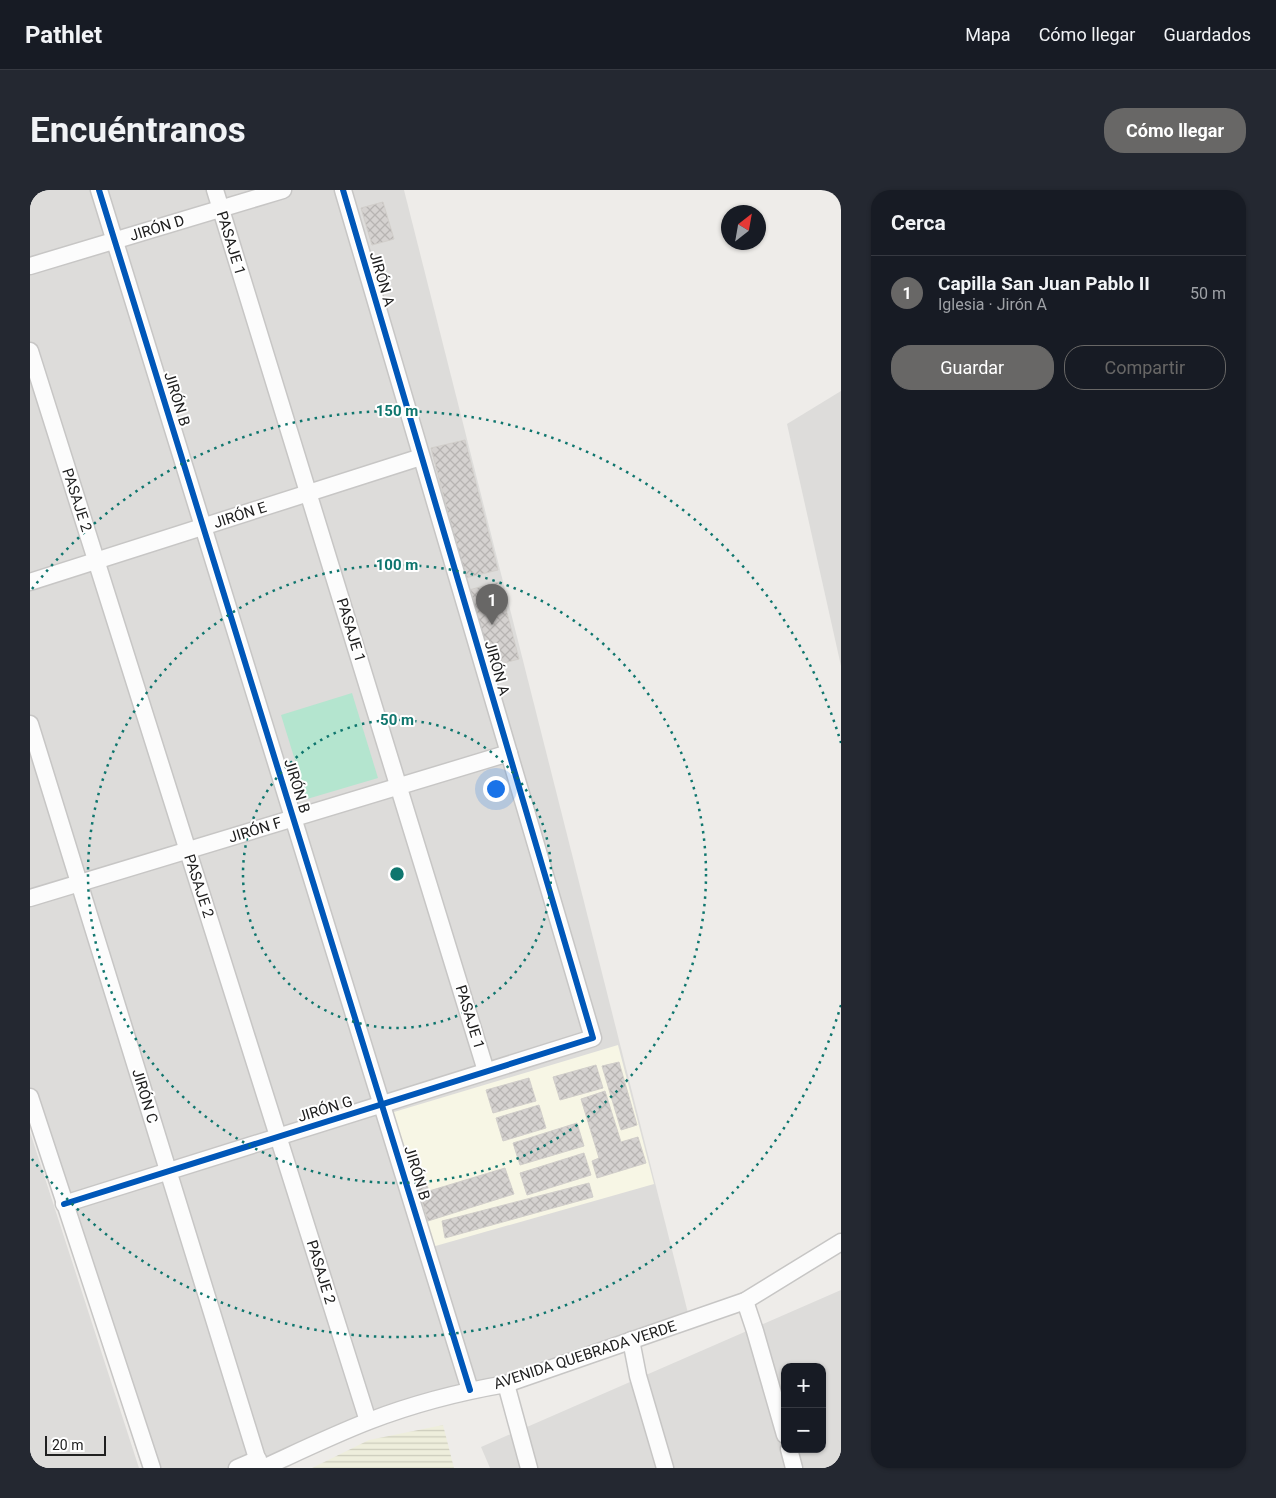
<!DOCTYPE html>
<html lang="es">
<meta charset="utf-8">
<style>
body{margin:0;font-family:Roboto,sans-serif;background:#242831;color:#f1f3f6}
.controls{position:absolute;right:15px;bottom:15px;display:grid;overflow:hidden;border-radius:10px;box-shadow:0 1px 4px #0004}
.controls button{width:45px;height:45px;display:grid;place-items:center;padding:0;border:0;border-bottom:1px solid #363941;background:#171b24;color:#f1f3f6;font:25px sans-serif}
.compass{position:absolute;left:691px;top:15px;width:45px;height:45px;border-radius:50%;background:#171b24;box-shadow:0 1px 4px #0004;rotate:31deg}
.scale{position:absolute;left:15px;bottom:12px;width:61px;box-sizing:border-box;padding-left:5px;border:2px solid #202020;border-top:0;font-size:14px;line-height:18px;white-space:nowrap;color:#202020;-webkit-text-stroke:4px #fff;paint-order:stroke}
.you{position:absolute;left:465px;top:598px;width:18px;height:18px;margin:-12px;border:4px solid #fff;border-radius:50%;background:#1a73e8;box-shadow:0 0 0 8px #1a73e833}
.badge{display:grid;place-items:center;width:32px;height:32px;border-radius:50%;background:#686766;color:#fff;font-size:16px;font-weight:700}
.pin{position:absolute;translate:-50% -41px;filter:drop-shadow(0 1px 2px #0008)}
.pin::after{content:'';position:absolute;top:26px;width:18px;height:15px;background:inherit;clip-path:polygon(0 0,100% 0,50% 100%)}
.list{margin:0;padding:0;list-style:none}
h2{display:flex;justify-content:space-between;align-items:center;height:65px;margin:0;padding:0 20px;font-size:21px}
h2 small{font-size:16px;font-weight:400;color:#9ea1a6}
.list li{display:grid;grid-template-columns:32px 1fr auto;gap:15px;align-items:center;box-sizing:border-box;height:75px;padding:0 20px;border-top:1px solid #363941}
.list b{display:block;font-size:19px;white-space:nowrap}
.list p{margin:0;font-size:16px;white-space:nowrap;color:#9ea1a6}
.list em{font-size:16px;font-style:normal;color:#9ea1a6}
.actions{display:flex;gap:10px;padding:15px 20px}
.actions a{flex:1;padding:11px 0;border:1px solid #686766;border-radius:20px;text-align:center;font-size:18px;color:#686766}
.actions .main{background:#686766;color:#fff}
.map{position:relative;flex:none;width:811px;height:1278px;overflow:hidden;border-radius:20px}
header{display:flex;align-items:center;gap:30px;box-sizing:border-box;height:70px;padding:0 25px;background:#171b24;border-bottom:1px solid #363941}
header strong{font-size:24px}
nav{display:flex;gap:28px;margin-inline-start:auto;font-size:18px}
.intro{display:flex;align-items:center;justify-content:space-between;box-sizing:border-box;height:120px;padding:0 30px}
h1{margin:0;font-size:35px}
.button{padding:12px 22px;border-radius:20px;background:#686766;color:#fff;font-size:18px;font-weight:700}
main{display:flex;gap:30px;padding:0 30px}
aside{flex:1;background:#171b24;border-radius:20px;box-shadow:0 1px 4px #0004}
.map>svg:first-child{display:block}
</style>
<header>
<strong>Pathlet</strong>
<nav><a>Mapa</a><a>Cómo llegar</a><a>Guardados</a></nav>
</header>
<div class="intro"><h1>Encuéntranos</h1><a class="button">Cómo llegar</a></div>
<main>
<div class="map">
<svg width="811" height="1278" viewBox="0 0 811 1278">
<defs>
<pattern id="farmland-rules" width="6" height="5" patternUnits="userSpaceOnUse" patternTransform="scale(1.25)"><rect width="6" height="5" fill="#eeeedc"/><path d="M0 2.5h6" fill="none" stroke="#ccccbc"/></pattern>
<pattern id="building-cross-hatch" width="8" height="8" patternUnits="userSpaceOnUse" patternTransform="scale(1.25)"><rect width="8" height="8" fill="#d5d2d0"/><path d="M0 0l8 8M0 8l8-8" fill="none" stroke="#b7b4b2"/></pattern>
</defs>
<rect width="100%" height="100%" fill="#eeece9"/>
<g fill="#dddcda" fill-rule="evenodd">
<path d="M0,0H374L659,1127L227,1278H112L0,928Z"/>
<path d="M811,201V476L757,234Z"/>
<path d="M0,942L109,1278H0Z"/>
<path d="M811,1100V1278H460L451,1257ZM755,1177H792V1259H755Z"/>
</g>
<path fill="#f7f6e5" d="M588,855L624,994L402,1057L362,926L364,922Z"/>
<path fill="url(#farmland-rules)" d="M413,1235L424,1278H282L339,1250Z"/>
<path fill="#b4e5cf" d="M322,503L348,588L277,609L251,525Z"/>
<g fill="url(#building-cross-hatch)" stroke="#d1ceca">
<path d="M353,12L364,49L342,55L331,18Z"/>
<path d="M435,250L468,380L435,388L401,258Z"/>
<path d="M469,392L489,469L455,478L435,401Z"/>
<path d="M589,872L607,935L591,940L572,876Z"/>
<path d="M566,875L573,898L530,910L523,887Z"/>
<path d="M499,888L506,911L463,923L456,900Z"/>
<path d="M575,901L591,952L608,947L616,973L567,988L562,971L569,968L551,909Z"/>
<path d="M509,915L516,938L473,951L466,928Z"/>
<path d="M547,933L554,956L490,975L483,953Z"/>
<path d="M554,963L561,985L497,1005L490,983Z"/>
<path d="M475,978L484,1004L398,1031L384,985L393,983L399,1001Z"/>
<path d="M559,993L563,1007L415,1048L412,1031Z"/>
</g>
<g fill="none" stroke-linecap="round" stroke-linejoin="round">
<defs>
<g id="street">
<path d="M69,0L440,1200"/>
<path d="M185,0L456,881"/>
<path d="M0,76L253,0"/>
<path d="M0,161L338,1231"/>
<path d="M0,392L391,267"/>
<path d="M0,534L230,1278"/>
<path d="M0,708L479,563"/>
<path d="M0,907L122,1278"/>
<path d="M34,1014L563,848L313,0"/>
<path d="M715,1111L725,1141L755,1245"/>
<path d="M601,1150L608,1186L635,1278"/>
<path d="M476,1194L499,1278"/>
<path d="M759,1259L764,1278"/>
<path d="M207,1278L228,1269"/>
<path d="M233,1278C268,1262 303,1245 339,1231C383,1214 429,1202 476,1194L715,1111L811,1052"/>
</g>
</defs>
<use href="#street" stroke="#c7c6c5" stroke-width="19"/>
<use href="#street" stroke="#fcfcfc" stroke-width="16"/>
<defs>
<g id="cycleway">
<path d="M69,0L440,1200"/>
<path d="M34,1014L563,848L313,0"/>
</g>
</defs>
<use href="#cycleway" stroke="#fff" stroke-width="9"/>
<use href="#cycleway" stroke="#0057b8" stroke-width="6"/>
</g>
<g fill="none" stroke="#0f766e" stroke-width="2.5" stroke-dasharray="2.5 5">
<circle cx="367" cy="684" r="154"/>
<circle cx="367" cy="684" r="309"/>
<path d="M811 815A463 463 0 0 1 2 969M2 399A463 463 0 0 1 811 553"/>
</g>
<g text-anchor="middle" stroke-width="4" stroke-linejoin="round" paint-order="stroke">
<g font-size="15" fill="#202020" stroke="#fff">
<text transform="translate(127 38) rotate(-17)" y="5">JIRÓN D</text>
<text transform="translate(201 53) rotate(73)" y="5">PASAJE 1</text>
<text transform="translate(352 89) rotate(74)" y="5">JIRÓN A</text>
<text transform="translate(147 209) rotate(73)" y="5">JIRÓN B</text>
<text transform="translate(47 310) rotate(72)" y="5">PASAJE 2</text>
<text transform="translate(210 325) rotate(-18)" y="5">JIRÓN E</text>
<text transform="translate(321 440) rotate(73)" y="5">PASAJE 1</text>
<text transform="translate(467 478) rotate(74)" y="5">JIRÓN A</text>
<text transform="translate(267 596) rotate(73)" y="5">JIRÓN B</text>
<text transform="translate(225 640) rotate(-17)" y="5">JIRÓN F</text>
<text transform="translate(169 696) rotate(72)" y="5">PASAJE 2</text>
<text transform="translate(440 827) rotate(73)" y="5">PASAJE 1</text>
<text transform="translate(115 906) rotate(73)" y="5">JIRÓN C</text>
<text transform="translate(295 919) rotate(-17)" y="5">JIRÓN G</text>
<text transform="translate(387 983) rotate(73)" y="5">JIRÓN B</text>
<text transform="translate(291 1082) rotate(73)" y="5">PASAJE 2</text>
<text transform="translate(555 1165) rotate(-18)" y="5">AVENIDA QUEBRADA VERDE</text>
</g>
</g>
<circle cx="367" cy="684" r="8" fill="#0f766e" stroke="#fff" stroke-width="2.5"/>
<g font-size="15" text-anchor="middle" font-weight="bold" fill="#0f766e" stroke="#fff" stroke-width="4" stroke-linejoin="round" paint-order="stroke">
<text x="367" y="226">150 m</text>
<text x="367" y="380">100 m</text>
<text x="367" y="535">50 m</text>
</g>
</svg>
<div class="controls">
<button>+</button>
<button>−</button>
</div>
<svg class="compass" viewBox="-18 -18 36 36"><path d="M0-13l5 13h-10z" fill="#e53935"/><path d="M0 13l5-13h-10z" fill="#9ea1a6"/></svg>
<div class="scale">20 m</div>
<div class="you"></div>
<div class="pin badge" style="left:462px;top:435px">1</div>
</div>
<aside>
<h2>Cerca<small></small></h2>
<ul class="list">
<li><span class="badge">1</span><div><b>Capilla San Juan Pablo II</b><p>Iglesia · Jirón A</p></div><em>50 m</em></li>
</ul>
<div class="actions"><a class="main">Guardar</a><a>Compartir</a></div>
</aside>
</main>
